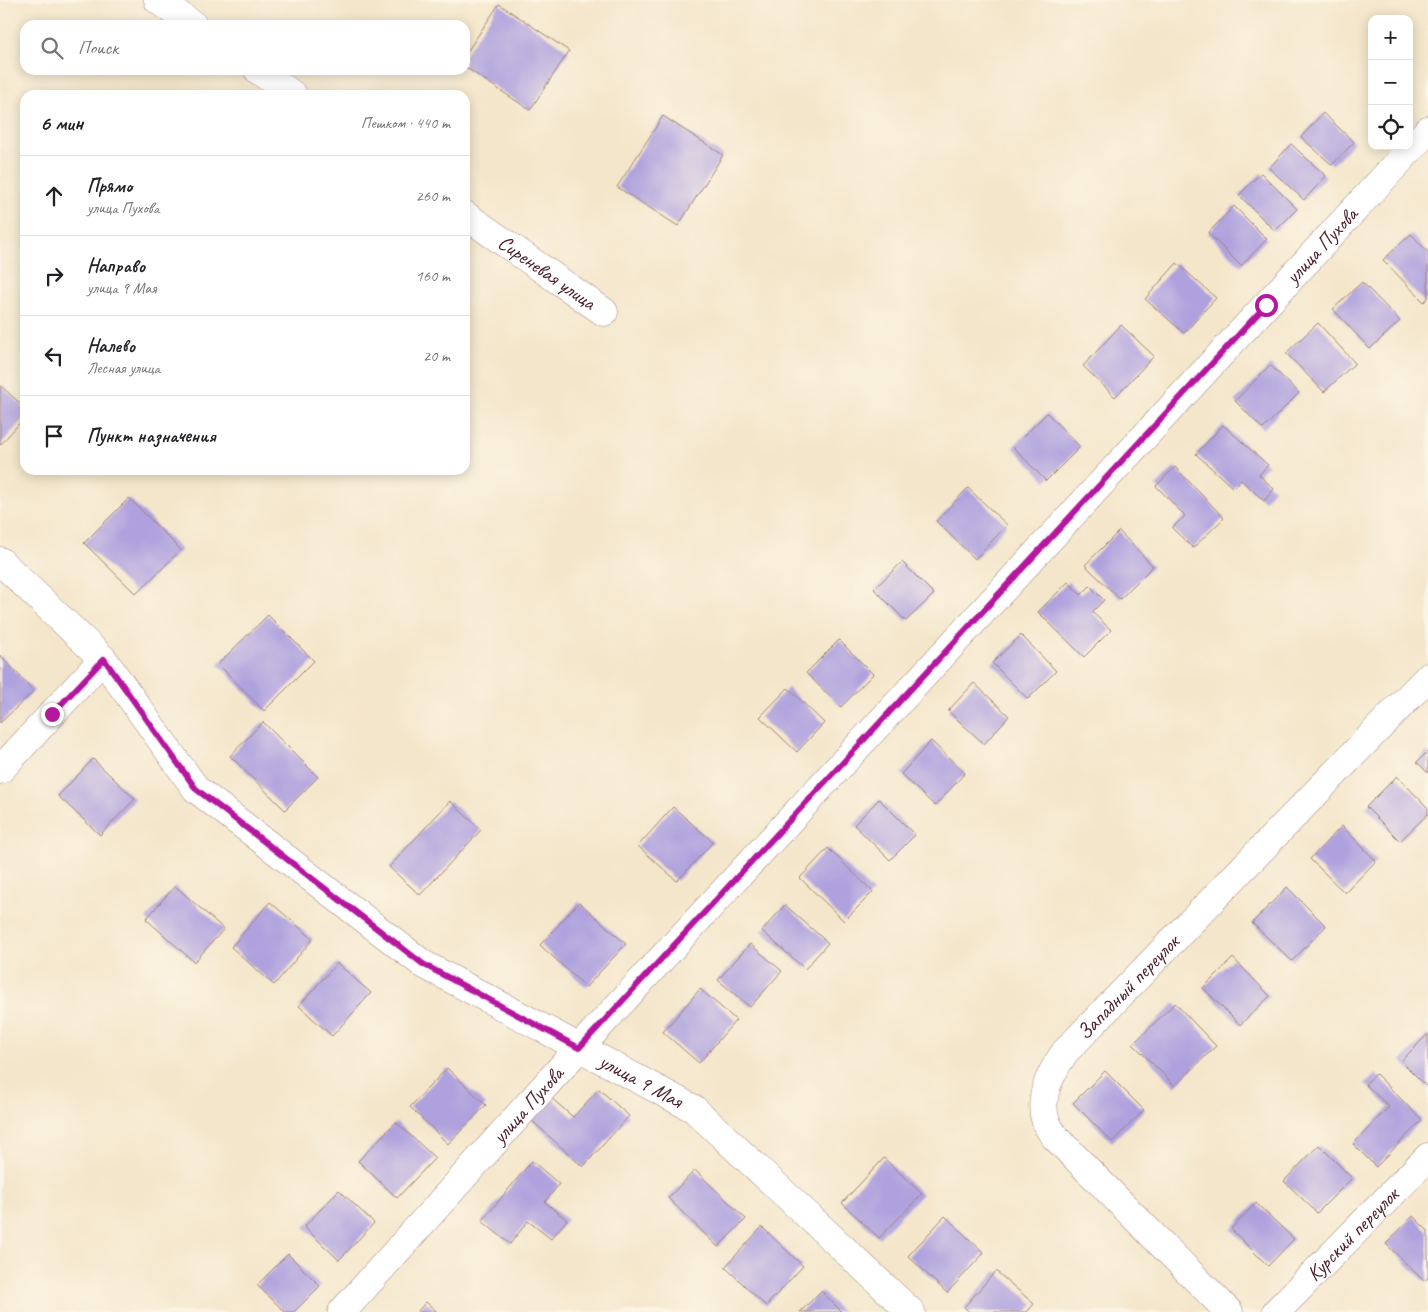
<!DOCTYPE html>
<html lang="ru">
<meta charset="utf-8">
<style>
body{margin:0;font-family:Caveat,sans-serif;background:#f2f2f2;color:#202124}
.controls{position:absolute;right:15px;top:15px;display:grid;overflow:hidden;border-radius:10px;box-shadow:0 2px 12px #0003}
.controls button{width:45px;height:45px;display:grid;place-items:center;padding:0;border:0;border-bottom:1px solid #e0e0e0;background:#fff;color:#202124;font:25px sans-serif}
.stop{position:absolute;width:15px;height:15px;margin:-11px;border:4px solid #b5179e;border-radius:50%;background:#fff}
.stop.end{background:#b5179e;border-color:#fff;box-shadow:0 1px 5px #0008}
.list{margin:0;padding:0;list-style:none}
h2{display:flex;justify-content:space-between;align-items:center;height:65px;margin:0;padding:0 20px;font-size:21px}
h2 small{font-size:16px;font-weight:400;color:#757577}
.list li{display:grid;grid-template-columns:32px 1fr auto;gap:15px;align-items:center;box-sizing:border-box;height:80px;padding:0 20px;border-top:1px solid #e0e0e0}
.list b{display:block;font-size:19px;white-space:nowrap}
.list p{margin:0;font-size:16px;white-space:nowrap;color:#757577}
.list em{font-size:16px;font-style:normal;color:#757577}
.icon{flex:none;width:28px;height:28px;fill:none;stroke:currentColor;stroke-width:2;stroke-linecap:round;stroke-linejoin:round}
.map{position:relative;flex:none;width:1428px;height:1312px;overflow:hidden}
.search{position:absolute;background:#fff;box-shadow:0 2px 12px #0003;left:20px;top:20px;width:450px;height:55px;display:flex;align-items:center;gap:12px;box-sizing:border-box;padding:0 18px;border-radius:15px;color:#757577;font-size:19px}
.panel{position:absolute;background:#fff;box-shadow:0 2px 12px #0003;left:20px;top:90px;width:450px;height:385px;border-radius:15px}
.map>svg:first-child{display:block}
</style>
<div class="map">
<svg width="1428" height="1312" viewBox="0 0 1428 1312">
<rect width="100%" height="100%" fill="#fcf5e5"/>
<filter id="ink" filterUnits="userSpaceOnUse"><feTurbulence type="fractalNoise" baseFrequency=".02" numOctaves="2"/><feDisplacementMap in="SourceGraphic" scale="10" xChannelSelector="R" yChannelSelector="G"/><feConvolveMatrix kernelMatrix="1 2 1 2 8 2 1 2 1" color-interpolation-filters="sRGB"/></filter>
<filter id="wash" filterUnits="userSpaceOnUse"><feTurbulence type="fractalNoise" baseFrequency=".0096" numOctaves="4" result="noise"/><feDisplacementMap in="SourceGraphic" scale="20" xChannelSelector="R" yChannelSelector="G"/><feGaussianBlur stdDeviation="1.12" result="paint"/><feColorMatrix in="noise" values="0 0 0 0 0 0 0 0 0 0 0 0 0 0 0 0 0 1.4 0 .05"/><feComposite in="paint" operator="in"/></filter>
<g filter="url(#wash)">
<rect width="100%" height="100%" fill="#f4e6cb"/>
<g id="blocks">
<g fill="#aea1de">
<path d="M499,4L569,51L530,110L465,67V55Z"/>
<path d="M1323,113L1354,142L1332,165L1301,137Z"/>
<path d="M663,116L723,155L678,226L617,187Z"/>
<path d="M1291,144L1326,176L1304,200L1269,168Z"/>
<path d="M1261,173L1297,209L1275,231L1239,195Z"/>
<path d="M1234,206L1267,239L1241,266L1208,233Z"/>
<path d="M1411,234L1428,252V298L1424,302L1383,260Z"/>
<path d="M1177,263L1216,298L1184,333L1145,299Z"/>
<path d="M1362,282L1400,321L1370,349L1333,309Z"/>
<path d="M1318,323L1355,363L1324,392L1286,353Z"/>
<path d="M1121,325L1154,356L1115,397L1083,366Z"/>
<path d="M1270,365L1299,393L1263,429L1235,401Z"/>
<path d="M0,385L25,408V417L0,445Z"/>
<path d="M1047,413L1080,447L1046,481L1013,447Z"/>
<path d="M1223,425L1268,465L1259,475L1274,489L1264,501L1241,480L1233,488L1196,454Z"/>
<path d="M1175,467L1224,518L1193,548L1172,528L1185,516L1156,486Z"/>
<path d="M968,488L1007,525L975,559L936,521Z"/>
<path d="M129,498L181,550L136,594L84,543Z"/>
<path d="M1119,531L1153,566L1120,599L1085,565Z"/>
<path d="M902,562L934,594L906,621L874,589Z"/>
<path d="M1068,582L1081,595L1090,586L1104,600L1092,612L1111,630L1084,657L1038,612Z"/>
<path d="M268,615L314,661L264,711L218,664Z"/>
<path d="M1021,635L1056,671L1028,699L992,663Z"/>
<path d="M839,640L873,674L841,707L806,673Z"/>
<path d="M0,655L34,691L0,723Z"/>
<path d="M974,683L1009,716L984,744L948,711Z"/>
<path d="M788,688L824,723L797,752L760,717Z"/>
<path d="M263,722L318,777L285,810L230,756Z"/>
<path d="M931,741L965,773L935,806L901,774Z"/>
<path d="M1428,751V773L1417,762Z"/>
<path d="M93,759L135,799L100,835L58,796Z"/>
<path d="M1397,776L1428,808V814L1400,841L1366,807Z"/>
<path d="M879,799L915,835L890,860L854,825Z"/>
<path d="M450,801L481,830L420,895L389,867Z"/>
<path d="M673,807L713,842L677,881L638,846Z"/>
<path d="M1342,826L1376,861L1345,893L1310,859Z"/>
<path d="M828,848L873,892L844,921L800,878Z"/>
<path d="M175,886L224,929L194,962L146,919Z"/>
<path d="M1287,887L1326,926L1292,961L1252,923Z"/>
<path d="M270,902L313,939L274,985L231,947Z"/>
<path d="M579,902L626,944L586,987L540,945Z"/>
<path d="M785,905L828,943L805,969L762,931Z"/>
<path d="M750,944L782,971L750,1007L718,980Z"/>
<path d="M1233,958L1270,996L1240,1025L1203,988Z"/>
<path d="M337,963L371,993L332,1036L299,1006Z"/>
<path d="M700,989L736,1020L699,1063L663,1032Z"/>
<path d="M1175,1003L1216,1046L1175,1086L1133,1044Z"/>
<path d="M1428,1034V1088L1401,1061Z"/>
<path d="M447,1068L486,1105L448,1144L410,1107Z"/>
<path d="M1105,1071L1144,1110L1112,1142L1073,1103Z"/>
<path d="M1376,1074L1422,1120L1376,1167L1353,1144L1389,1107L1365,1084Z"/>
<path d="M599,1089L629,1116L583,1167L530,1119L550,1097L573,1117Z"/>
<path d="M396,1122L435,1158L397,1198L358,1161Z"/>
<path d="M1319,1145L1352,1178L1317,1213L1284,1181Z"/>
<path d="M884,1158L922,1194L879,1238L842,1203Z"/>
<path d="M532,1161L559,1184L545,1202L567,1220L551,1239L528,1221L510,1244L482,1221Z"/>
<path d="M695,1170L746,1219L718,1247L668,1198Z"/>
<path d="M339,1190L374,1223L339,1260L304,1227Z"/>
<path d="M1256,1203L1294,1239L1268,1266L1231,1229Z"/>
<path d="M945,1216L984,1253L947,1293L908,1256Z"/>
<path d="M1413,1216L1428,1231V1278L1424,1281L1386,1244Z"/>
<path d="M762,1227L803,1266L766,1306L725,1267Z"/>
<path d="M288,1254L320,1286L294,1312H285L257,1285Z"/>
<path d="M996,1271L1034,1304L1027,1312H969L964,1307Z"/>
<path d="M821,1291L842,1312H800Z"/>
<path d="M426,1302L437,1312H417Z"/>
</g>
</g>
</g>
<g filter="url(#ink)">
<use href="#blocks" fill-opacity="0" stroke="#9f827b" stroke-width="1"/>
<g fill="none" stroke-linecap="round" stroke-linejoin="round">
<defs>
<g id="street">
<path d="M158,0L193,25"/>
<path d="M258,70L293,95"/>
<path id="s1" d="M465,215L604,312"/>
<path id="s2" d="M0,561L103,659L196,789L423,964L694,1109L911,1312"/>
<path d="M0,770L103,659"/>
<path id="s3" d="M342,1312L579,1048L1428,130"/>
<path id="s4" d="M1229,1312L1055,1137C1032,1109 1047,1078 1065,1052L1428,677"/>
<path id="s5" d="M1276,1312L1428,1157"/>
</g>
</defs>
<use href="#street" stroke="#9f827b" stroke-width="29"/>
<use href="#street" stroke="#fff" stroke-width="28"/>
</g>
</g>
<g fill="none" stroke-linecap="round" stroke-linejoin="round" filter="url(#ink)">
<path stroke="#b5179e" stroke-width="6" d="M52,714L104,659L196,789L423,964L579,1048L1266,305"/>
</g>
<g text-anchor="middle" stroke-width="4" stroke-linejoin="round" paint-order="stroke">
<g font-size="21" fill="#4a1f2b" stroke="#fcf5e5">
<text dy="7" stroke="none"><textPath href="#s3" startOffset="1448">улица Пухова</textPath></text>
<text dy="7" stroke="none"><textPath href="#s1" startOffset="100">Сиреневая улица</textPath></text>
<text dy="7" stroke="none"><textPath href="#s4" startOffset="430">Западный переулок</textPath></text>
<text dy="7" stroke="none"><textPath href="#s2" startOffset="836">улица 9 Мая</textPath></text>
<text dy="7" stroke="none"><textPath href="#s3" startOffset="278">улица Пухова</textPath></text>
<text dy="7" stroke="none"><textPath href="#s5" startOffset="109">Курский переулок</textPath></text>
</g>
</g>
</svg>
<div class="controls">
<button>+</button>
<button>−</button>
<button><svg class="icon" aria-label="locate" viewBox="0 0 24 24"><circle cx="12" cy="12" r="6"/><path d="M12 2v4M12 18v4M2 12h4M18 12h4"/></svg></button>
</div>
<div class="stop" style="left:1266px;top:305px"></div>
<div class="stop end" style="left:52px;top:714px"></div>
<div class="search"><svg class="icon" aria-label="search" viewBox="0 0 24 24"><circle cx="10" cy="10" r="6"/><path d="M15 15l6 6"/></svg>Поиск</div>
<section class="panel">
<h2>6 мин<small>Пешком · 440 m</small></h2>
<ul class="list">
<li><svg class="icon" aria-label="ahead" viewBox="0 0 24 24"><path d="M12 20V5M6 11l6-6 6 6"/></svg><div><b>Прямо</b><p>улица Пухова</p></div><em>260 m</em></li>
<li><svg class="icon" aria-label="right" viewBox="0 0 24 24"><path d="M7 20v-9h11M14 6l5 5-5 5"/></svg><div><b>Направо</b><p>улица 9 Мая</p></div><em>160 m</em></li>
<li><svg class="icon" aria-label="left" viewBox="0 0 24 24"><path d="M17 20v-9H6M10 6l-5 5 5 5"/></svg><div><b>Налево</b><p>Лесная улица</p></div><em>20 m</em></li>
<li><svg class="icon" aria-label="arrive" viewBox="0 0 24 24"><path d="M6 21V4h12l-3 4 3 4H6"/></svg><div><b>Пункт назначения</b></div></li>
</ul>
</section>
</div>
